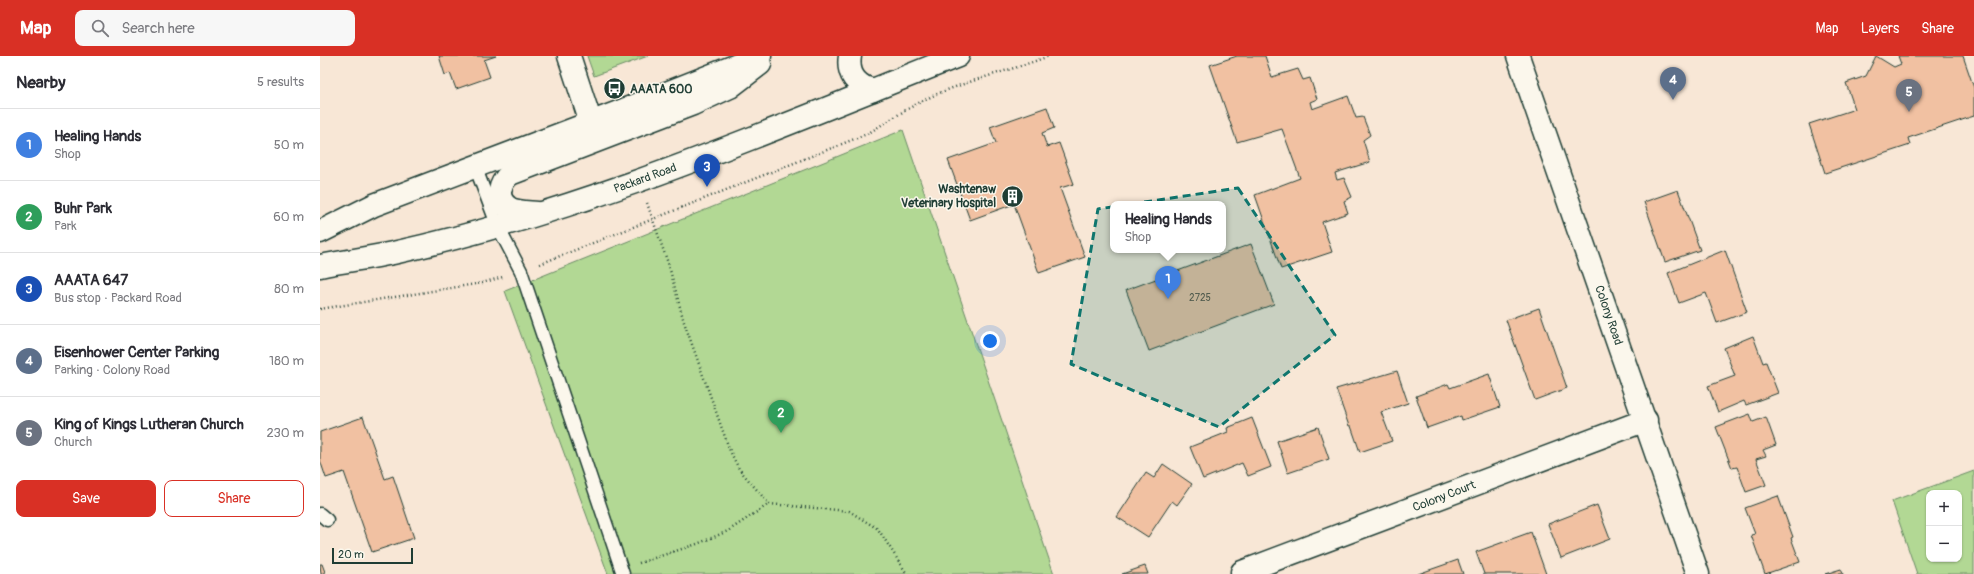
<!DOCTYPE html>
<meta charset="utf-8">
<style>
body{margin:0;font-family:Pangolin,sans-serif;background:#f7f7f7;color:#2b2b33}
.controls{position:absolute;right:12px;bottom:12px;display:grid;overflow:hidden;border-radius:8px;box-shadow:0 1px 3px #0004}
.controls button{width:36px;height:36px;display:grid;place-items:center;padding:0;border:0;border-bottom:1px solid #e1e1e2;background:#fff;color:#2b2b33;font:20px sans-serif}
.scale{position:absolute;left:12px;bottom:10px;width:81px;box-sizing:border-box;padding-left:4px;border:2px solid #1f3d34;border-top:0;font-size:11px;line-height:14px;white-space:nowrap;color:#1f3d34;-webkit-text-stroke:3px #fbf7ec;paint-order:stroke}
.you{position:absolute;left:670px;top:285px;width:14px;height:14px;margin:-10px;border:3px solid #fff;border-radius:50%;background:#1a73e8;box-shadow:0 0 0 6px #1a73e833}
.badge{display:grid;place-items:center;width:26px;height:26px;border-radius:50%;background:#d93025;color:#fff;font-size:13px;font-weight:700}
.pin{position:absolute;translate:-50% -33px;filter:drop-shadow(0 1px 2px #0008)}
.pin::after{content:'';position:absolute;top:21px;width:14px;height:12px;background:inherit;clip-path:polygon(0 0,100% 0,50% 100%)}
.popup{position:absolute;left:790px;top:145px;width:116px;height:52px;box-sizing:border-box;display:grid;place-content:center;border-radius:8px;background:#fff;filter:drop-shadow(0 1px 3px #0005);font-size:13px;white-space:nowrap;color:#7c7c81}
.popup b{font-size:15px;color:#2b2b33}
.popup::after{content:'';position:absolute;left:50%;top:100%;margin-left:-8px;border:8px solid transparent;border-top-color:#fff}
.list{margin:0;padding:0;list-style:none}
h2{display:flex;justify-content:space-between;align-items:center;height:52px;margin:0;padding:0 16px;font-size:17px}
h2 small{font-size:13px;font-weight:400;color:#7c7c81}
.list li{display:grid;grid-template-columns:26px 1fr auto;gap:12px;align-items:center;box-sizing:border-box;height:72px;padding:0 16px;border-top:1px solid #e1e1e2}
.list b{display:block;font-size:15px;white-space:nowrap}
.list p{margin:0;font-size:13px;white-space:nowrap;color:#7c7c81}
.list em{font-size:13px;font-style:normal;color:#7c7c81}
.actions{display:flex;gap:8px;padding:12px 16px}
.actions a{flex:1;padding:9px 0;border:1px solid #d93025;border-radius:8px;text-align:center;font-size:14px;color:#d93025}
.actions .main{background:#d93025;color:#fff}
.icon{flex:none;width:22px;height:22px;fill:none;stroke:currentColor;stroke-width:2;stroke-linecap:round;stroke-linejoin:round}
.map{position:relative;flex:none;width:1654px;height:518px;overflow:hidden}
header{display:flex;align-items:center;gap:24px;box-sizing:border-box;height:56px;padding:0 20px;background:#d93025;color:#fff}
header strong{font-size:19px}
nav{display:flex;gap:22px;margin-inline-start:auto;font-size:14px}
.search{width:280px;height:36px;background:#f7f7f7;display:flex;align-items:center;gap:10px;box-sizing:border-box;padding:0 14px;border-radius:8px;color:#7c7c81;font-size:15px}
main{display:flex}
aside{flex:1;background:#fff}
.map>svg:first-child{display:block}
</style>
<header>
<strong>Map</strong>
<div class="search"><svg class="icon" aria-label="search" viewBox="0 0 24 24"><circle cx="10" cy="10" r="6"/><path d="M15 15l6 6"/></svg>Search here</div>
<nav><a>Map</a><a>Layers</a><a>Share</a></nav>
</header>
<main>
<aside>
<h2>Nearby<small>5 results</small></h2>
<ul class="list">
<li><span class="badge" style="background:#3f7fe0">1</span><div><b>Healing Hands</b><p>Shop</p></div><em>50 m</em></li>
<li><span class="badge" style="background:#2e9e5b">2</span><div><b>Buhr Park</b><p>Park</p></div><em>60 m</em></li>
<li><span class="badge" style="background:#1a4fb4">3</span><div><b>AAATA 647</b><p>Bus stop · Packard Road</p></div><em>80 m</em></li>
<li><span class="badge" style="background:#5c6f8a">4</span><div><b>Eisenhower Center Parking</b><p>Parking · Colony Road</p></div><em>180 m</em></li>
<li><span class="badge" style="background:#6b7280">5</span><div><b>King of Kings Lutheran Church</b><p>Church</p></div><em>230 m</em></li>
</ul>
<div class="actions"><a class="main">Save</a><a>Share</a></div>
</aside>
<div class="map">
<svg width="1654" height="518" viewBox="0 0 1654 518">
<rect width="100%" height="100%" fill="#f8e7d6"/>
<filter id="ink" filterUnits="userSpaceOnUse"><feTurbulence type="fractalNoise" baseFrequency=".025" numOctaves="2"/><feDisplacementMap in="SourceGraphic" scale="8" xChannelSelector="R" yChannelSelector="G"/><feConvolveMatrix kernelMatrix="1 2 1 2 8 2 1 2 1" color-interpolation-filters="sRGB"/></filter>
<g filter="url(#ink)">
<g fill="#b2d894" stroke="#688a64" fill-rule="evenodd">
<path d="M267,0H328L274,20Z"/>
<path d="M583,74L734,518H288L185,235Z"/>
<path d="M1654,415V518H1597L1572,445ZM1609,437H1639V503H1609Z"/>
</g>
<g fill="#f1c1a2" stroke="#1f3d34">
<path d="M119,0H176L164,4L170,21L136,33L130,17L125,19Z"/>
<path d="M917,0H945L952,21L978,13L983,24L990,22L997,43L990,46L992,53L1028,40L1036,62L1043,61L1050,79L1043,84L1050,106L1015,117L1017,124L1024,122L1032,141L1024,145L1028,157L1002,166L1012,196L961,213L935,139L980,122L962,73L917,86L890,9Z"/>
<path d="M1556,0L1574,11L1581,8L1578,0H1643L1654,32V60L1588,82L1590,89L1505,117L1489,68L1535,53L1526,27L1546,20Z"/>
<path d="M727,51L734,72L722,77L727,91L739,87L754,128L740,132L765,201L719,217L694,148L650,164L628,104L676,87L670,71Z"/>
<path d="M1358,134L1380,194L1345,206L1324,146Z"/>
<path d="M931,188L954,248L829,295L806,234Z"/>
<path d="M1405,194L1427,256L1397,267L1386,237L1359,247L1348,217Z"/>
<path d="M1219,252L1247,332L1215,344L1186,264Z"/>
<path d="M1433,280L1443,307L1446,306L1458,337L1426,349L1424,345L1398,356L1388,330L1415,320L1404,292Z"/>
<path d="M1077,315L1088,347L1061,356L1072,385L1040,396L1031,370H1029L1016,333Z"/>
<path d="M1169,318L1180,351L1142,364L1141,360L1107,372L1096,340L1128,328L1130,332Z"/>
<path d="M1430,358L1433,366L1446,361L1456,389L1443,394L1446,400L1436,403L1446,429L1426,436L1417,411L1412,412L1396,371Z"/>
<path d="M43,361L65,423L73,420L94,482L52,496L24,416L6,422L0,404V376Z"/>
<path d="M932,362L951,411L928,420L922,407L883,423L870,391L908,376L907,372Z"/>
<path d="M998,371L1009,403L968,417L957,385Z"/>
<path d="M843,408L872,428L857,449L852,445L828,481L797,461L826,417L834,422Z"/>
<path d="M1458,440L1473,481L1471,482L1480,506L1445,518L1431,479L1435,478L1425,452Z"/>
<path d="M1277,449L1290,483L1241,502L1228,468Z"/>
<path d="M1211,476L1226,518H1164L1156,496Z"/>
<path d="M1138,504L1143,518H1098Z"/>
<path d="M0,508H2L5,516L1,518Z"/>
<path d="M825,510L828,518H802Z"/>
<path d="M1521,513L1523,518H1505Z"/>
</g>
<g fill="none" stroke-linecap="round" stroke-linejoin="round">
<defs>
<g id="lane">
<path d="M155,110L178,171L201,215L303,518"/>
<path d="M0,458L7,464"/>
</g>
<g id="street">
<path d="M249,0L271,67"/>
<path d="M1198,0L1378,518"/>
<path d="M922,516L1326,364"/>
</g>
<g id="secondary">
<path d="M530,0C527,18 536,30 553,34"/>
<path d="M217,157C208,156 196,156 189,152C174,142 180,127 190,118L373,48L410,31L440,8"/>
<path d="M0,176L54,149L296,57L440,0"/>
<path d="M0,210C24,205 49,202 73,197C269,154 453,73 638,0"/>
</g>
</defs>
<use href="#lane" stroke="#1f3d34" stroke-width="15"/>
<use href="#street" stroke="#1f3d34" stroke-width="25"/>
<use href="#secondary" stroke="#1f3d34" stroke-width="25"/>
<g stroke="#1f3d34" stroke-width="2.5" stroke-dasharray="1 3" stroke-linecap="butt">
<path d="M327,147L349,210L364,266L410,395L419,413L449,448L529,455L558,473L587,518"/>
<path d="M220,208L547,78C573,62 598,45 627,34C661,21 695,13 729,0"/>
<path d="M0,253L162,227L183,221"/>
<path d="M319,507L377,488L408,475L449,448"/>
</g>
<use href="#lane" stroke="#fbf7ec" stroke-width="12"/>
<use href="#street" stroke="#fbf7ec" stroke-width="22"/>
<use href="#secondary" stroke="#fbf7ec" stroke-width="22"/>
</g>
</g>
<path fill="#0f766e" fill-opacity="0.2" stroke="#0f766e" stroke-width="3" stroke-dasharray="8 5" stroke-linejoin="round" d="M918,132L1015,279L899,371L751,308L778,153Z"/>
<defs>
<symbol id="bus-disc" viewBox="-11 -11 22 22"><circle r="9.5" fill="#1f3d34" stroke="#fbf7ec"/><path d="M-5-6H5V4H4V6H2V4H-2V6H-4V4H-5ZM-3.5-4V0h7V-4ZM-3.5 1.2v1.5H-2V1.2ZM2 1.2v1.5H3.5V1.2Z" fill="#fff"/></symbol>
<symbol id="building-disc" viewBox="-11 -11 22 22"><circle r="9.5" fill="#1f3d34" stroke="#fbf7ec"/><path d="M-4-6H4V6H1V3H-1V6H-4ZM-2.5-4.3h1.7v1.8h-1.7ZM.8-4.3h1.7v1.8H.8ZM-2.5-1h1.7V.8h-1.7ZM.8-1h1.7V.8H.8Z" fill="#fff"/></symbol>
</defs>
<g fill-rule="evenodd">
<use href="#bus-disc" x="282" y="20" width="25" height="25"/>
<use href="#building-disc" x="680" y="128" width="25" height="25"/>
</g>
<g text-anchor="middle" stroke-width="3" stroke-linejoin="round" paint-order="stroke">
<g font-size="10" fill="#545e50">
<text x="880" y="245">2725</text>
</g>
<g font-size="12" font-weight="bold" fill="#1f3d34" stroke="#fbf7ec" text-anchor="start">
<text x="310" y="37">AAATA 600</text>
<text x="676" y="137" text-anchor="end">Washtenaw<tspan x="676" dy="14">Veterinary Hospital</tspan></text>
</g>
<g font-size="12" fill="#1f3d34" stroke="#fbf7ec">
<text transform="translate(325 122) rotate(-20)" y="4">Packard Road</text>
<text transform="translate(1289 259) rotate(71)" y="4">Colony Road</text>
<text transform="translate(1124 440) rotate(-21)" y="4">Colony Court</text>
</g>
</g>
</svg>
<div class="controls">
<button>+</button>
<button>−</button>
</div>
<div class="scale">20 m</div>
<div class="you"></div>
<div class="pin badge" style="left:848px;top:243px;background:#3f7fe0">1</div>
<div class="popup"><b>Healing Hands</b>Shop</div>
<div class="pin badge" style="left:461px;top:377px;background:#2e9e5b">2</div>
<div class="pin badge" style="left:387px;top:131px;background:#1a4fb4">3</div>
<div class="pin badge" style="left:1353px;top:44px;background:#5c6f8a">4</div>
<div class="pin badge" style="left:1589px;top:56px;background:#6b7280">5</div>
</div>
</main>
